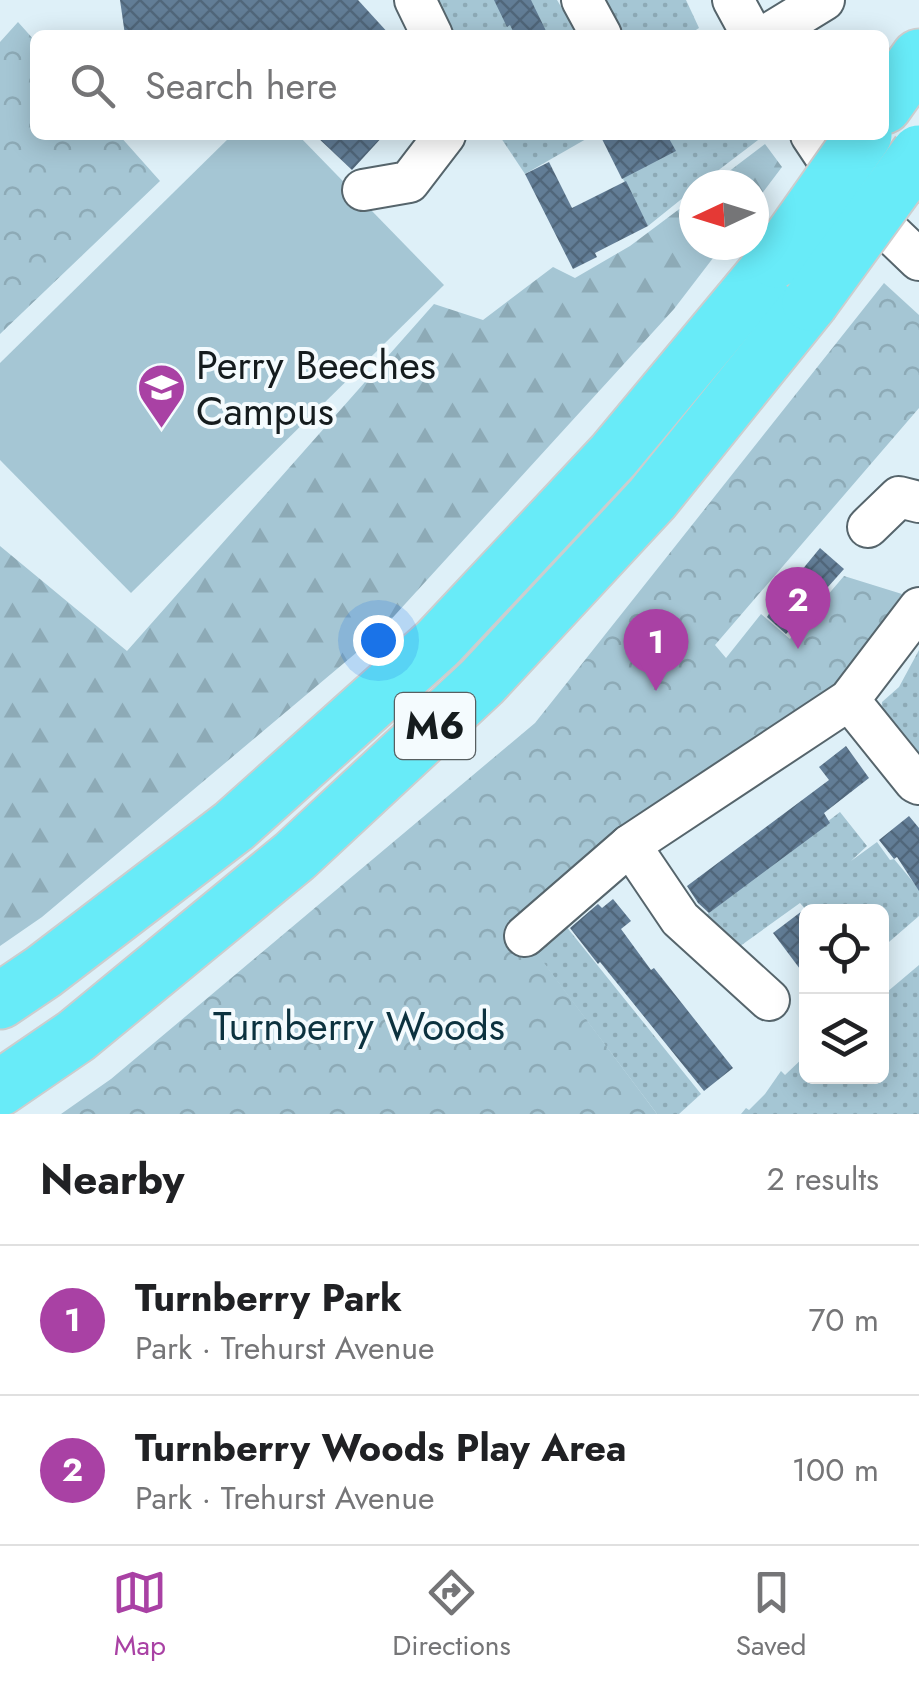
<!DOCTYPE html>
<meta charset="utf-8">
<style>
body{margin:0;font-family:Jost,sans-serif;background:#f2f2f2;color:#202124}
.controls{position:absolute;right:30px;bottom:30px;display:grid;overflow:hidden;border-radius:15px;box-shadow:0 5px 25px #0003}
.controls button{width:90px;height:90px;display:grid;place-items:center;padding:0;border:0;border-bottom:2px solid #e0e0e0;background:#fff;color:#202124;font:50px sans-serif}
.compass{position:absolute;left:679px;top:170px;width:90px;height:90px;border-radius:50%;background:#fff;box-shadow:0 5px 25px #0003;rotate:266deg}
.you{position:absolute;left:378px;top:640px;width:35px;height:35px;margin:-25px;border:8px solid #fff;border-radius:50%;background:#1a73e8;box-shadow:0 0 0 15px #1a73e833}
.badge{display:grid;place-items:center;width:65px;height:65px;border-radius:50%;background:#a941a4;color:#fff;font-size:32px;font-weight:700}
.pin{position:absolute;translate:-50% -82px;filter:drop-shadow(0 2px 5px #0008)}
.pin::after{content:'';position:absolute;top:52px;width:35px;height:30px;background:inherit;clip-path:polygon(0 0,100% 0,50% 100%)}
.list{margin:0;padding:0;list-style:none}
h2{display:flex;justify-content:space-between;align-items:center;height:130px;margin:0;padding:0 40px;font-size:42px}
h2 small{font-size:32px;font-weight:400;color:#757577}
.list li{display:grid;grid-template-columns:65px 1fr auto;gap:30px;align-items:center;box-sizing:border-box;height:150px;padding:0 40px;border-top:2px solid #e0e0e0}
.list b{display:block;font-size:38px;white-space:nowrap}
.list p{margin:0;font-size:32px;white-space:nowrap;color:#757577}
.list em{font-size:32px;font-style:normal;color:#757577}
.icon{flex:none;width:55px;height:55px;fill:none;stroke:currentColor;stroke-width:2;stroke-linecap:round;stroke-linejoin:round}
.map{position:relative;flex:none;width:919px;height:1114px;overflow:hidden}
.search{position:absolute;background:#fff;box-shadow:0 5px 25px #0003;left:30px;right:30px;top:30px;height:110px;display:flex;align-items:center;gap:25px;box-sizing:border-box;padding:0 35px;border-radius:15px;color:#757577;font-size:38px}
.sheet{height:430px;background:#fff}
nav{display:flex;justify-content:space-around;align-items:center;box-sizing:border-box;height:140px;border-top:2px solid #e0e0e0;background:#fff;font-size:28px;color:#757577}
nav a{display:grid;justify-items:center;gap:5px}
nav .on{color:#a941a4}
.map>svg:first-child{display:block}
</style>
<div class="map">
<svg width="919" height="1114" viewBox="0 0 919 1114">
<defs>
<pattern id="grass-dots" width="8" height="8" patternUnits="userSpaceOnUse" patternTransform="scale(2.5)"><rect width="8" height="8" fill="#a5c6d4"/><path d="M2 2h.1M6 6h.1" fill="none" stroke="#8daab6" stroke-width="1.8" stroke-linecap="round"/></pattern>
<pattern id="forest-firs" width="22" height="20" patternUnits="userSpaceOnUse" patternTransform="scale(2.5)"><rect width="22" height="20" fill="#a5c6d4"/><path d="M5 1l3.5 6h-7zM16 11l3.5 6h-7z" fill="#8daab6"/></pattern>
<pattern id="park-crowns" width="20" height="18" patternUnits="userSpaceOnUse" patternTransform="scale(2.5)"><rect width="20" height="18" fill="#a5c6d4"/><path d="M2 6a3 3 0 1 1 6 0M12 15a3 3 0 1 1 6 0" fill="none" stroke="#8daab6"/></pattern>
<pattern id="building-cross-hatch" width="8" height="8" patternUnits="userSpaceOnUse" patternTransform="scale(2.5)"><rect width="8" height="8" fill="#627d96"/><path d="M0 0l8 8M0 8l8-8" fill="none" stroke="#50667a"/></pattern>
</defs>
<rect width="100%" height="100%" fill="#def0f8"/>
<g fill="url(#grass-dots)">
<path d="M435,0H557L578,35H452Z"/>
<path d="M598,0H686L699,28L688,35H616Z"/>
<path d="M499,135H593L525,174Z"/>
<path d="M611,135H761L762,137L699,185H694V189L648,226L607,149Z"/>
<path d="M919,650V762L881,715L882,702L899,687Z"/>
<path d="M840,812L867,846L851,861L877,842L890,860L894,859L919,889V916L882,948V912L807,911L800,903L736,949L701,919Z"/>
<path d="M557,915L701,1094L679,1114H657L527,941Z"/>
<path d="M919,965V1114H741L746,1108L749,1110L765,1094L781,1071L785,1075L806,1055V1076H882V1000L887,992Z"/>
</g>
<g fill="url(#forest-firs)">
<path d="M765,144L782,167L754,204V185H711Z"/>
<path d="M694,198V245H723L674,309L375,637L42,917L0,946V546L127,651L434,304L483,320L553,267L575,278L630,246Z"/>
</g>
<g fill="url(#park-crowns)">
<path d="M18,22L35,41V135H119L160,181L0,334V42Z"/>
<path d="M884,283L919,315V408L715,645L726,658L761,614L790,639L844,576L902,594L834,689L521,932L657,1114H61L111,1079L535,723Z"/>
</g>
<path fill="#a5c6d4" d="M232,135H298L444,285L131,593L0,460V363Z"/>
<g fill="url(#building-cross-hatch)">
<path d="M120,0H358L390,35H125Z"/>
<path d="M494,0H531L548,35H515L510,25L507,27Z"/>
<path d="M315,135H384L352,170Z"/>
<path d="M600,135H667L676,151L622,179Z"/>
<path d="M549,162L572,208L626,181L648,226L595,253L597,257L573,269L525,174Z"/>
<path d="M820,548L844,569L786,634L767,617L778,599Z"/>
<path d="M846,746L869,778L824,813L830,823L709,913L698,903L687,886L829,780L819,767Z"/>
<path d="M909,816L919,828V891L897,857L894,859L879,840Z"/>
<path d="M613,899L631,921L621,929L651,970L654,968L733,1068L704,1091L600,962L598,964L570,928L598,904L602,908Z"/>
<path d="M806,908V977L773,933Z"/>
</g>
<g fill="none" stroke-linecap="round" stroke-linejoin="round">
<defs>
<g id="minor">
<path d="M415,0L432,35"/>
<path d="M582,0L601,35"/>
<path d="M733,0L752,35"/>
<path d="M767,35L824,0"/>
<path d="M811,135L851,195L919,260"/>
<path d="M363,190L409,182L445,135"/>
<path d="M868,527L899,497L919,502"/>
<path d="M849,700L915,782L919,784"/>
<path d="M630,845L680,919L769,1000"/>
<path d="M525,936L630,845L849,700L919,608"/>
</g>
<g id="highway">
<path d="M884,106L919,57"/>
<path d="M0,1001L43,972L234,826L438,643L613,456L776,260"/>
<path d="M0,1088L76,1036L295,856L482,682L652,499L810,303"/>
</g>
</defs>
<use href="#minor" stroke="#56656c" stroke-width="44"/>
<use href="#highway" stroke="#cccdce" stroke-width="59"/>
<use href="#minor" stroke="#fff" stroke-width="40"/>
<use href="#highway" stroke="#68ebf8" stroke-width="55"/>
<defs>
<g id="highway-bridge">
<path d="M776,260L864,135"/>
<path d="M810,303L919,153"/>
</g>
</defs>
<use href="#highway-bridge" stroke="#cccdce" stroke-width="59" stroke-linecap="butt"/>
<use href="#highway-bridge" stroke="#68ebf8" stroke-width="55"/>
</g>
<defs>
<symbol id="school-pin" viewBox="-11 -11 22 30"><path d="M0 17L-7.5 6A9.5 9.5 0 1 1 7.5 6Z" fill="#a941a4" stroke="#f4fbfe"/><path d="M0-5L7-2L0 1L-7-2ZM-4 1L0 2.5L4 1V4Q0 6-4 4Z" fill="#fff"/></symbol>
</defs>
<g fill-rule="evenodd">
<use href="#school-pin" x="134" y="360" width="55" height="75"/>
</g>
<g text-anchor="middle" stroke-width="8" stroke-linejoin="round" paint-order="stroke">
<rect fill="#f4fbfe" stroke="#585f61" stroke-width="2.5" x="395" y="693" width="80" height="66" rx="8"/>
<g font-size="38" font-weight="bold" fill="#151c1e">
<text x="435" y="739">M6</text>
</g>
<g font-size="40" fill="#151c1e" stroke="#f4fbfe" text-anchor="start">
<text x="196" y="379">Perry Beeches<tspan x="196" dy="46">Campus</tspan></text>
</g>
<g font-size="40" fill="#0c323f" stroke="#f4fbfe">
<text x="359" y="1040">Turnberry Woods</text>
</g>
</g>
</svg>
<div class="controls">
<button><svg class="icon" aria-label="locate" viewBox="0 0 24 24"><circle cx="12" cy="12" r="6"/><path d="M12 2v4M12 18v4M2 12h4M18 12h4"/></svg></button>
<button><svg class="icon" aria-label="layers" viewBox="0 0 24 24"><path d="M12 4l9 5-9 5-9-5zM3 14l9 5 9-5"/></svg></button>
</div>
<svg class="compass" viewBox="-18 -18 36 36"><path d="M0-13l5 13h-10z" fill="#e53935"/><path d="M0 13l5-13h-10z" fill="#757577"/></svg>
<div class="you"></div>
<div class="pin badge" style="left:656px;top:691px">1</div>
<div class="pin badge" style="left:798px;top:649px">2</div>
<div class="search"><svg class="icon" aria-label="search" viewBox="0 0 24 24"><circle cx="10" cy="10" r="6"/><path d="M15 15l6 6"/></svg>Search here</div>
</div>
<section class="sheet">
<h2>Nearby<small>2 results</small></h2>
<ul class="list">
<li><span class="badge">1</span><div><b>Turnberry Park</b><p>Park · Trehurst Avenue</p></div><em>70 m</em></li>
<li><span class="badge">2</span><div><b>Turnberry Woods Play Area</b><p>Park · Trehurst Avenue</p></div><em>100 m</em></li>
</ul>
</section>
<nav>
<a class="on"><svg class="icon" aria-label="map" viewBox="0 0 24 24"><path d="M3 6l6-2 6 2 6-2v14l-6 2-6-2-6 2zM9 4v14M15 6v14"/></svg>Map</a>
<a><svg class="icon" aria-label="directions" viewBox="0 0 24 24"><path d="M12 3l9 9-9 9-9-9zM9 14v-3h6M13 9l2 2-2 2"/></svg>Directions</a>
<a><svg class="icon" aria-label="saved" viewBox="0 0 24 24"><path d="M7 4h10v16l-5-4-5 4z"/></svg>Saved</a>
</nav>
